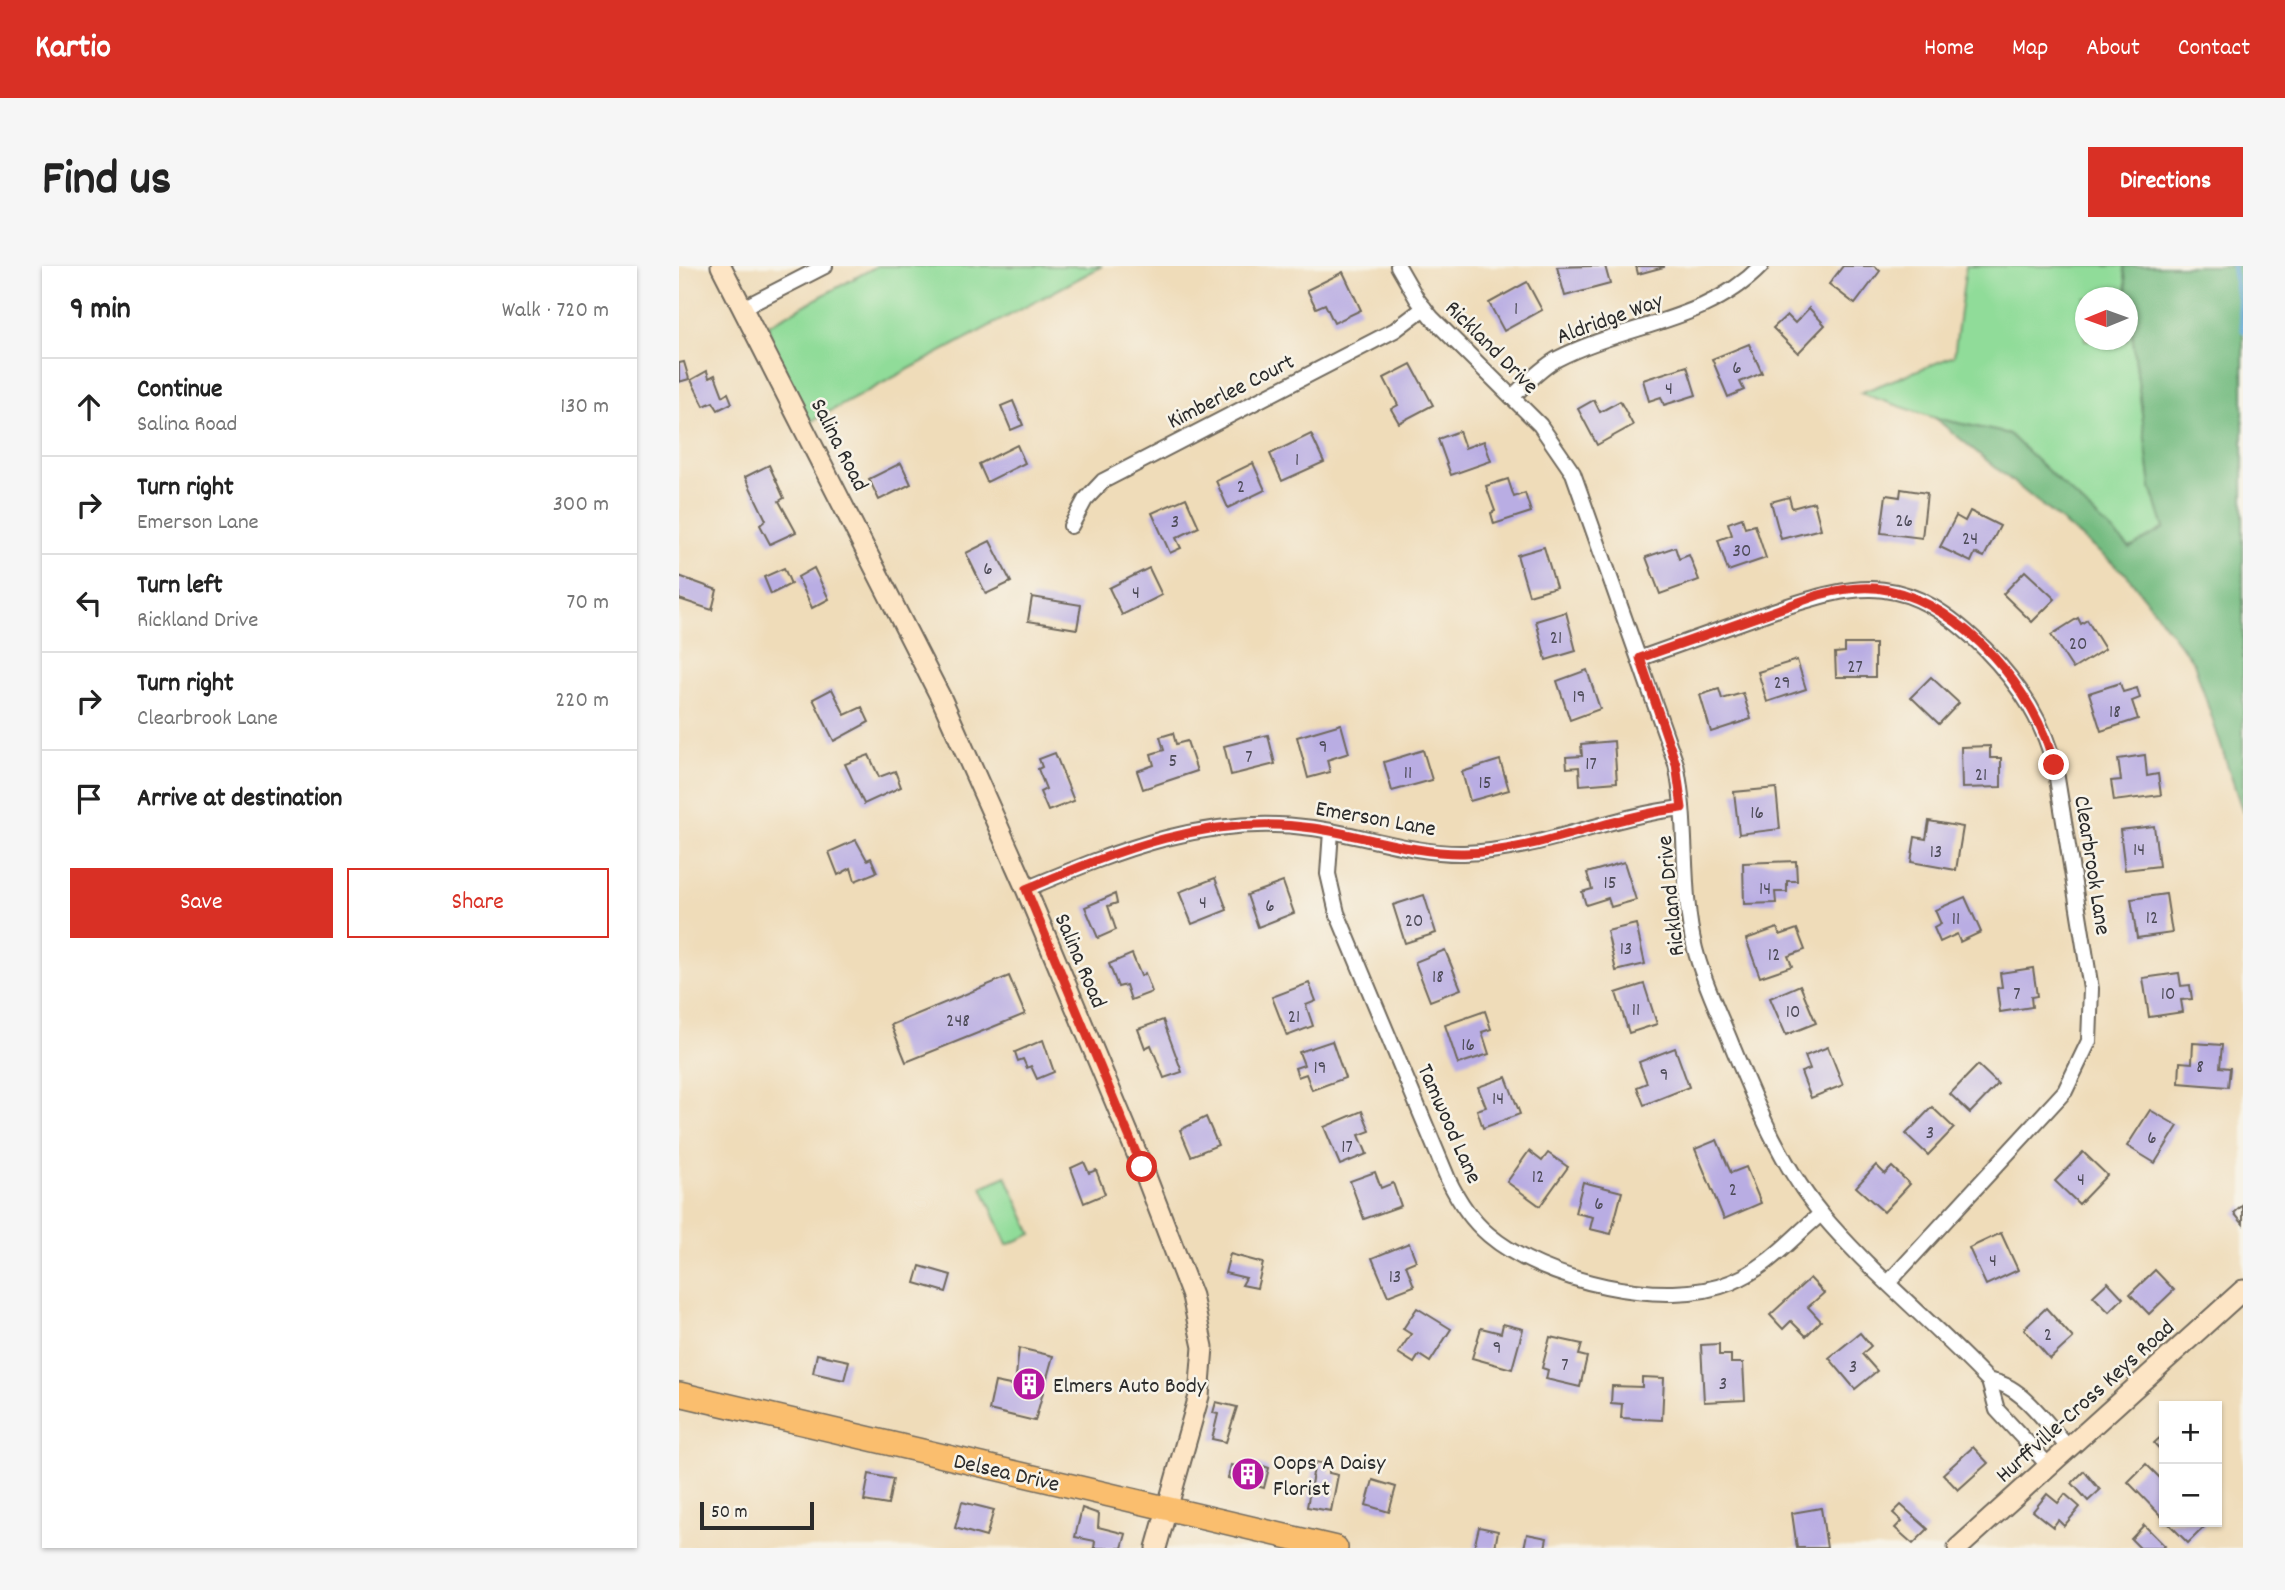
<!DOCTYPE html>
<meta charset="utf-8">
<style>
body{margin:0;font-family:Dekko,sans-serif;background:#f6f6f6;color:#222}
.controls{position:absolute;right:21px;bottom:21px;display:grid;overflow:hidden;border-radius:0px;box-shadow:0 2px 5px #0004}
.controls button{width:63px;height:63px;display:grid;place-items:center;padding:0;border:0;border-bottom:2px solid #e0e0e0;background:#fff;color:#222;font:35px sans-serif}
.compass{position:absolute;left:1396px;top:21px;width:63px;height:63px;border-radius:50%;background:#fff;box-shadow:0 2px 5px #0004;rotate:269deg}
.scale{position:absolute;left:21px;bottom:18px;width:114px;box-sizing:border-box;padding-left:7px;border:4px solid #2b2b2b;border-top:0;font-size:19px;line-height:24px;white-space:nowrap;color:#2b2b2b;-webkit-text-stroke:5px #f7f3e8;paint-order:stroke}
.stop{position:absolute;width:21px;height:21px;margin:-16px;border:5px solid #d93025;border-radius:50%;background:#fff}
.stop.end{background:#d93025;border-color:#fff;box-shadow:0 2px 7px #0008}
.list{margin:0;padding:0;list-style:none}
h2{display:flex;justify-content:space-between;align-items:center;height:91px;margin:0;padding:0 28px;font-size:30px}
h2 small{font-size:23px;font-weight:400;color:#767676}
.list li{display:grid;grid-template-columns:46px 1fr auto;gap:21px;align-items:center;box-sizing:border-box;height:98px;padding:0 28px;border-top:2px solid #e0e0e0}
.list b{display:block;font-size:26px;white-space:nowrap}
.list p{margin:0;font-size:23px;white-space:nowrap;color:#767676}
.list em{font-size:23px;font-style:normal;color:#767676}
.actions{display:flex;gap:14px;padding:21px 28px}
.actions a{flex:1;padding:16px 0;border:2px solid #d93025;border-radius:0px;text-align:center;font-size:24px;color:#d93025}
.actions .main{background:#d93025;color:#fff}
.icon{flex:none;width:38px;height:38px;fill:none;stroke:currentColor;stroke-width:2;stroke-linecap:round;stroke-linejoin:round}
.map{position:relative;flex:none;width:1564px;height:1282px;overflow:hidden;border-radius:0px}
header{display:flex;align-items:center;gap:42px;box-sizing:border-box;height:98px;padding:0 35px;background:#d93025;color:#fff}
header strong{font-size:33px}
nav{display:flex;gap:38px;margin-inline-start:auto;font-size:24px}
.intro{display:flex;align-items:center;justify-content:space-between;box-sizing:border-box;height:168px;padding:0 42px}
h1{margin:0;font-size:49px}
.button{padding:18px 32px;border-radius:0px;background:#d93025;color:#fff;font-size:24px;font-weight:700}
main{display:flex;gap:42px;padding:0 42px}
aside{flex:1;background:#fff;border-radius:0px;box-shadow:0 2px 5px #0004}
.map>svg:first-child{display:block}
</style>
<header>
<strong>Kartio</strong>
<nav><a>Home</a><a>Map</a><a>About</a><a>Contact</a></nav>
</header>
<div class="intro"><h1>Find us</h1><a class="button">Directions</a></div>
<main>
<aside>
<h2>9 min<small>Walk · 720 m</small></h2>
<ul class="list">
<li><svg class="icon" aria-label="ahead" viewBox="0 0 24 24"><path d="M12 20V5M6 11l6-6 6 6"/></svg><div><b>Continue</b><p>Salina Road</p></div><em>130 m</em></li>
<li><svg class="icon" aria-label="right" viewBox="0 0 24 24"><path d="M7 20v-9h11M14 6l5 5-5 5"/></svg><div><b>Turn right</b><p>Emerson Lane</p></div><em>300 m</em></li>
<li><svg class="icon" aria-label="left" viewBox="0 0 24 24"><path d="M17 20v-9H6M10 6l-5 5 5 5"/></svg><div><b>Turn left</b><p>Rickland Drive</p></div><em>70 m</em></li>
<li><svg class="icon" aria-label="right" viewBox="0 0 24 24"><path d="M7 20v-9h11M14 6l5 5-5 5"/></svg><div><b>Turn right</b><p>Clearbrook Lane</p></div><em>220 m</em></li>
<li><svg class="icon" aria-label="arrive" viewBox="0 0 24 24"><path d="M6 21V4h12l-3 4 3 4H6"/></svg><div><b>Arrive at destination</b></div></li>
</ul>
<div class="actions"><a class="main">Save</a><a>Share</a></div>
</aside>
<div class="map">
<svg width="1564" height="1282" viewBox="0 0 1564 1282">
<rect width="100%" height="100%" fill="#f7f3e8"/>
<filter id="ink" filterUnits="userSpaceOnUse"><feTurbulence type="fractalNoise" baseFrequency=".0143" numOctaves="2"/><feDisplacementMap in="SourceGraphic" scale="14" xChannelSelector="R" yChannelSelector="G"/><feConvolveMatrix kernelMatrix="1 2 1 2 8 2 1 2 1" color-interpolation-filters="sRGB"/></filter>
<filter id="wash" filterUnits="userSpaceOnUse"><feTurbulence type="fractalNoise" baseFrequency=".00686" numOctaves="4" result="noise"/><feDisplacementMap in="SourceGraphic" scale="28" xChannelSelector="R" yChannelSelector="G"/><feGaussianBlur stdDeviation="1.57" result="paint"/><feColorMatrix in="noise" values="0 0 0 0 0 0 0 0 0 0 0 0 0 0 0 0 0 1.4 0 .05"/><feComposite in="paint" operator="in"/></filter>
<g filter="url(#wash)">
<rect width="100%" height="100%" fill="#efdcb9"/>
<g fill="#90dc99" stroke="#5e8462" stroke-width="2" fill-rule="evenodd">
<path d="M198,0H423L131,156L93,76L89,59Z"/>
<path d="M1287,0H1445L1472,221L1485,262L1451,283L1330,168L1256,152L1181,127L1275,90ZM1406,32H1448V74H1406Z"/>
<path d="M327,910L353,968L328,979L303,921Z"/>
</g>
<path fill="#74bc81" stroke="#507456" stroke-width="2" d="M1445,0H1564V547L1515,397L1448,309L1256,152L1330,168L1451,282L1485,262L1472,221Z"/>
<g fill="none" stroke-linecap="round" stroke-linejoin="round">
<path stroke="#64a9d9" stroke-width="4.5" d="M1554,0L1564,65"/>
</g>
<g id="blocks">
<g fill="#b9ade3">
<path d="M913,0H926L931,18L886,30L878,1Z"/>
<path d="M957,0H985V1L959,8Z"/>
<path d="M1164,0H1195L1201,5L1176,38L1150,18Z"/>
<path d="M664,6L682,44L655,57L646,38L637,42L628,24Z"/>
<path d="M848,16L863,44L825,65L810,37Z"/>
<path d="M1130,42L1146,59L1119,87L1094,62L1108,49L1116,57Z"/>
<path d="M1070,78L1083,107L1061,116L1065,124L1049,131L1033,93Z"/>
<path d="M5,96L10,113L0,116V97Z"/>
<path d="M732,98L754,139L720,157L712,143L719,139L705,112Z"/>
<path d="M1008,100L1017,129L985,139L982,131L970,135L964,114Z"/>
<path d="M28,105L30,112L36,109L44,130L49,127L53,137L39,144L34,136L25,140L12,114Z"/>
<path d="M915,134L921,146L941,135L954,159L918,179L899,143Z"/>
<path d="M334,135L344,159L332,164L322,140Z"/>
<path d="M780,165L786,182L805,175L812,195L772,209L759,173Z"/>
<path d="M632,168L645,196L603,215L591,188Z"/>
<path d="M338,179L346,197L308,216L300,198Z"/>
<path d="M222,197L232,218L200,234L190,213Z"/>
<path d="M574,197L586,224L549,242L537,215Z"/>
<path d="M90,199L105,232L100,235L117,266L91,278L81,259L87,254L66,211Z"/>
<path d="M829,213L835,231L846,227L852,246L815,258L812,247L816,245L807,220Z"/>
<path d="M1222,223L1248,227L1243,272L1202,267L1207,229L1221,231Z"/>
<path d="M1110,231L1113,242L1135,236L1142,263L1102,273L1092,236Z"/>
<path d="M507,232L520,261L497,272L502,282L491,287L473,247Z"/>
<path d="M1291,245L1321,260L1305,291L1296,287L1292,296L1261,281L1277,250L1286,255Z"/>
<path d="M1063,252L1066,262L1076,259L1087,292L1049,305L1039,274L1053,269L1049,257Z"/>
<path d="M311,275L332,316L307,328L287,287Z"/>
<path d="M865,281L877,321L850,329L838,289Z"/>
<path d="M996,281L1000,293L1010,289L1020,314L981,328L967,291Z"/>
<path d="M105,302L112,318L92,328L85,311Z"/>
<path d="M135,302L150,333L133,342L119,311Z"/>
<path d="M470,302L483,329L443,349L430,322Z"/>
<path d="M1346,305L1376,333L1353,356L1324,328Z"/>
<path d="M0,310L38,324L33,344L0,333Z"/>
<path d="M353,331L402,339L398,363L349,355Z"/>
<path d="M887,346L897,385L867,394L857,355Z"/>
<path d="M1399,352L1402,358L1408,354L1426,383L1394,403L1372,369Z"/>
<path d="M1166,378H1196V411H1157L1156,387L1166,386Z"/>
<path d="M1118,394L1127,423L1088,436L1079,406Z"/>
<path d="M908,404L921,443L891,454L878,415Z"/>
<path d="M1252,411L1280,437L1260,458L1232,431Z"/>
<path d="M1441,417L1444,426L1458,422L1461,432L1453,435L1459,453L1422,465L1410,427Z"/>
<path d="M153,423L166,449L183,441L190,456L155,475L134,433Z"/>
<path d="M1040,423L1043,433L1064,427L1072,453L1032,466L1021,429Z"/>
<path d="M662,458L670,487L648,494L651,506L629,512L618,471Z"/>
<path d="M494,467L497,478L508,475L518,505L464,523L458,505L475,499L472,488L485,484L481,471Z"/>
<path d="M589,469L596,498L552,509L545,480Z"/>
<path d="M935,475L938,516L901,519L900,501L888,502L887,491L903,490L902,478Z"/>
<path d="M1311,480V492H1322V521L1283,522L1282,481Z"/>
<path d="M744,484L753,514L713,525L705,496Z"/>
<path d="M376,487L395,535L369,545L361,526L367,523L359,503L363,501L360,493Z"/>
<path d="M190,489L200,511L216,505L222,521L185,538L166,498Z"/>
<path d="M1466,489L1468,510L1479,508L1482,529L1435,535L1432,515L1442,514L1439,493Z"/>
<path d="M821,494L830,524L791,535L783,506Z"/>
<path d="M1097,522L1101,563L1060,568L1055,526Z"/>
<path d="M1250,555L1284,561L1277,604L1232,596L1236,571L1247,573Z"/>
<path d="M1475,560L1480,600L1446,604L1441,564Z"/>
<path d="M177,574L188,594L192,592L198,606L176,615L172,602L159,609L150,586Z"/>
<path d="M1117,595L1118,615H1108V626H1096L1097,637L1065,638L1064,597Z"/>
<path d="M945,596L957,634L932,641L929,632L907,639L903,626L913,623L908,607Z"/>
<path d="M536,612L548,644L513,658L500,626Z"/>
<path d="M604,616L615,647L579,661L568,629Z"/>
<path d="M436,628L438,637L429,640L437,664L419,672L406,641Z"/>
<path d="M1487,628L1493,667L1458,672L1452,633Z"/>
<path d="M745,629L757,667L726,677L714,639Z"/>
<path d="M1286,631L1302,666L1281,676L1278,668L1261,676L1255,662L1262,658L1256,644Z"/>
<path d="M957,658L966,698L937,705L928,665Z"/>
<path d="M1098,662L1101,669L1118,663L1126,684L1109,690L1113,700L1081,711L1067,673Z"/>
<path d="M766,684L782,723L751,735L736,696Z"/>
<path d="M453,688L462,710L466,707L473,726L452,734L447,719L439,721L430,698Z"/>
<path d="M1354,702L1358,730L1352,731L1353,741L1321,746L1318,722L1323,721L1321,707Z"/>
<path d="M1500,707L1502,720L1511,719L1513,733L1502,734L1504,746L1470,751L1464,712Z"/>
<path d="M330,710L346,748L227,796L212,759Z"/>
<path d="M630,717L637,735L627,739L634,760L608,770L593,731Z"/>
<path d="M965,718L978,758L950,767L937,727Z"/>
<path d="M1121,719L1137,757L1107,769L1091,732Z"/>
<path d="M806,745L812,763L803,766L810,788L779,798L766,759Z"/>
<path d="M484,754L503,806L485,812L472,779L466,782L459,763Z"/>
<path d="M364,774L375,806L358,813L352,800L348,802L344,793L339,795L336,786Z"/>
<path d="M653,775L666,812L633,824L627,808L619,811L616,802L625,799L620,786Z"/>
<path d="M1514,777L1543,779L1541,801L1551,802L1549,821L1500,817L1501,796L1513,797Z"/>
<path d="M1149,781L1164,819L1132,832L1122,806L1131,803L1126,790Z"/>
<path d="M996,782L1010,821L965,839L958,821L968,817L960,796Z"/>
<path d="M1299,799L1319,818L1291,847L1271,828Z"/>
<path d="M827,811L841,848L804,862L798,844L807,841L799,821Z"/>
<path d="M1253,841L1275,862L1249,889L1227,868Z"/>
<path d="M1471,844L1499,860L1476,897L1448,880Z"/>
<path d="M683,845L691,865L680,869L688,888L661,899L645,861Z"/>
<path d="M527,851L539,879L512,890L501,864Z"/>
<path d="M1038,874L1052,907L1067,901L1082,937L1045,953L1016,883Z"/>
<path d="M850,885L863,895L869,887L889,901L861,940L828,916Z"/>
<path d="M1404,886L1428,909L1400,938L1376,915Z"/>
<path d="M405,896L410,907L417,904L426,928L405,937L392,902Z"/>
<path d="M1197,899L1206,908L1213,901L1231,918L1205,946L1177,921Z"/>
<path d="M696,906L702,922L714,917L722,940L685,953L671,915Z"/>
<path d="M904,916L943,926L932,968L911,963L914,951L896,947Z"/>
<path d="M1564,939V958L1555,947Z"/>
<path d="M1322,967L1339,1004L1307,1019L1290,982Z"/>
<path d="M730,977L737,995L727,999L735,1020L709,1030L693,992Z"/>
<path d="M551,988L584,997L578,1022L563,1019L567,1012L546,1007Z"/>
<path d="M241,1000L272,1009L267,1026L236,1017Z"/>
<path d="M1476,1004L1495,1024L1470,1048L1451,1028Z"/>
<path d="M1131,1012L1145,1027L1129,1041L1142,1055L1127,1070L1112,1055L1104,1063L1091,1049Z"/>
<path d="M1429,1016L1444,1032L1430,1046L1414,1030Z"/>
<path d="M738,1042L772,1063L751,1096L740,1089L735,1097L719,1087L732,1068L724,1063Z"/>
<path d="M1367,1042L1394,1072L1371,1093L1345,1063Z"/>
<path d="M824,1058L844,1063L833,1103L793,1092L802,1062L822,1067Z"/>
<path d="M1181,1067L1192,1080L1183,1088L1198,1105L1176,1123L1150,1092Z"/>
<path d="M871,1071L903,1078L900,1089L908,1091L901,1121L867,1113L869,1104L863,1102Z"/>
<path d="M1040,1078V1089H1052V1097H1064L1066,1134L1025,1136L1022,1079Z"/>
<path d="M340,1082L374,1090L356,1155L310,1144L316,1116L336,1120Z"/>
<path d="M138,1088L170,1095L165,1114L134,1107Z"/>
<path d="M963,1111L985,1112L983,1154L942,1152L943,1138L932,1137L933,1120L963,1121Z"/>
<path d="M537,1136L558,1141L547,1176L533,1173L539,1148L534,1147Z"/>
<path d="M1485,1168V1188L1475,1177Z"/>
<path d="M1294,1181L1309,1197L1279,1224L1264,1208Z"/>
<path d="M572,1196L590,1202L585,1222L549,1212L552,1199L570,1203Z"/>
<path d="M636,1196L651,1199L650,1207L659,1209L652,1245L628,1241Z"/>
<path d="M1467,1198L1485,1216V1253L1449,1216Z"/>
<path d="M1405,1205L1421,1224L1409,1235L1393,1217Z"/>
<path d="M190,1208L214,1213L209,1239L185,1235Z"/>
<path d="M694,1214L717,1221L710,1246L687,1239Z"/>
<path d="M1368,1228L1379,1237L1386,1228L1401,1241L1385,1260L1379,1254L1374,1261L1354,1245Z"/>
<path d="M283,1236L315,1244L307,1271L276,1262Z"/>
<path d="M1222,1239L1249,1263L1234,1278L1216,1262L1223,1255L1214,1247Z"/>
<path d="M403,1242L420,1248L419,1261L447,1268L443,1282H415L416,1275L396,1271Z"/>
<path d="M1142,1242L1148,1282H1118L1113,1247Z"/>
<path d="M1488,1256H1524L1527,1259L1509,1277Z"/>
<path d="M1465,1259L1486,1280L1483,1282H1461L1452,1273Z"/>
<path d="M800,1261L819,1265L816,1282H795Z"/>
<path d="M848,1268L868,1272L866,1282H845Z"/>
</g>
</g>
</g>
<g filter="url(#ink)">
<use href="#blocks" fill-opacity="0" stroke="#70695d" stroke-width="2"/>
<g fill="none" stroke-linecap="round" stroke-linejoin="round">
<defs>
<g id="street">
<path d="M719,0L738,33L753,52L861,159L894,207L997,498C1010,559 1001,623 1016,683C1024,714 1038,743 1050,772C1077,838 1103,904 1151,958C1200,1014 1259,1061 1310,1115L1318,1144L1369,1199"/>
<path d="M64,42L146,0"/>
<path d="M833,131C847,118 861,103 878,93C945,58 1027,57 1082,0"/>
<path d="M392,260L406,234L424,215L716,64L745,42"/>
<path d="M962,392C1004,377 1046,362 1088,347C1184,314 1228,306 1306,383C1341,419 1366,457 1377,506L1412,723L1410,775L1386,825L1210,1016"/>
<path d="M652,565L649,608L658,647L769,913C779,934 792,954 810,969C864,1015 987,1044 1053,1016C1090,1001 1112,972 1142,948"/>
<path d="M347,623C440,584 530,547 634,562C684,569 734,588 785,587C859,585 930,550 1003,542"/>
<path d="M1310,1115C1342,1117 1368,1159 1389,1181"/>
</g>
<g id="secondary">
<path d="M42,0L263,434L347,623L463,900L513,1030L524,1081L520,1130L477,1282"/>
<path d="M1279,1282L1564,1024"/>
</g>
<path id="primary" d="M0,1128L657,1282"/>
</defs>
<use href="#street" stroke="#70695d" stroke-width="18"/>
<use href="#secondary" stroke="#70695d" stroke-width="23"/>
<use href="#primary" stroke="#70695d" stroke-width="26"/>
<use href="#street" stroke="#fff" stroke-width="14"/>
<use href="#secondary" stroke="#fde5c5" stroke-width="19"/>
<use href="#primary" stroke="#fabe6e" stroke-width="23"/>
</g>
</g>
<g fill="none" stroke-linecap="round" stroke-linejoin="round" filter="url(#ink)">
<path stroke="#d93025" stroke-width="9" d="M463,901L347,623C440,584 530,547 634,562C684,569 734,588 785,587C859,586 930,550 1003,542L997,498L961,392L1140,329C1162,323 1186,319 1209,324C1284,339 1358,426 1375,499"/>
</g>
<defs>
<symbol id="building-disc" viewBox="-11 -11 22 22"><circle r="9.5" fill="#b5179e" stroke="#f7f3e8"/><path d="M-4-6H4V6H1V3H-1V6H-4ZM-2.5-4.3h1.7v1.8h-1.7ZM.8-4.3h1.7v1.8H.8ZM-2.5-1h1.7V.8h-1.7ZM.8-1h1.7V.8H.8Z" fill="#fff"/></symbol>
</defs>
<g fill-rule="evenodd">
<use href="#building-disc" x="331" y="1099" width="38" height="38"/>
<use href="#building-disc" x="550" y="1189" width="38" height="38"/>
</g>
<g text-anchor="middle" stroke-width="5" stroke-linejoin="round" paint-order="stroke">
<g font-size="19" fill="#4e4c59">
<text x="837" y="48">1</text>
<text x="1058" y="107">6</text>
<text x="990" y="128">4</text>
<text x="618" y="199">1</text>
<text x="562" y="226">2</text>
<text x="1225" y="260">26</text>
<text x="496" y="261">3</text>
<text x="1291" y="278">24</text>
<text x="1063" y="290">30</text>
<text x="309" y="308">6</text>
<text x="457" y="332">4</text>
<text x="877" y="377">21</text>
<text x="1399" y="383">20</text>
<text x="1176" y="406">27</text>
<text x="1103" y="422">29</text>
<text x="900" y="436">19</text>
<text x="1436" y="451">18</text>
<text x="644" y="486">9</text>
<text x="570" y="496">7</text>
<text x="494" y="500">5</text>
<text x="912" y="503">17</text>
<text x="729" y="512">11</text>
<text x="1302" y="514">21</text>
<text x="806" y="522">15</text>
<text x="1078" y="552">16</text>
<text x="1460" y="589">14</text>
<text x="1257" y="591">13</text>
<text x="931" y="622">15</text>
<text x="1086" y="628">14</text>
<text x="524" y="642">4</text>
<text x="591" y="645">6</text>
<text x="1473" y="657">12</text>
<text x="1277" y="658">11</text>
<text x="735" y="660">20</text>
<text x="947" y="688">13</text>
<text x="1095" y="694">12</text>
<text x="759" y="716">18</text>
<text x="1338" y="733">7</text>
<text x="1489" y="733">10</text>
<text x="957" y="749">11</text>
<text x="1114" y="751">10</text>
<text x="615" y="756">21</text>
<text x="279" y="760">248</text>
<text x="789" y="784">16</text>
<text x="1521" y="806">8</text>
<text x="641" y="807">19</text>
<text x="985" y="814">9</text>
<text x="819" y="838">14</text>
<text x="1251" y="872">3</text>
<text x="1473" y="877">6</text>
<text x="668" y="886">17</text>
<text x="859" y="916">12</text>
<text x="1402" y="919">4</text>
<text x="1054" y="929">2</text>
<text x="920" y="943">6</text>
<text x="1314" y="1000">4</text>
<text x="716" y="1016">13</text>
<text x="1369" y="1074">2</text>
<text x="818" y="1087">9</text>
<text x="886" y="1104">7</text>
<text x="1174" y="1106">3</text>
<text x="1044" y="1123">3</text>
</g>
<g font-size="23" fill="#2b2b2b" stroke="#f7f3e8">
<text transform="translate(930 51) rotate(-20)" y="8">Aldridge Way</text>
<text transform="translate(814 80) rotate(45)" y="8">Rickland Drive</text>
<text transform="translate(551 124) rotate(-27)" y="8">Kimberlee Court</text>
<text transform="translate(162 178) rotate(63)" y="8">Salina Road</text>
<text transform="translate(697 551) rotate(10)" y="8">Emerson Lane</text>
<text transform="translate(1415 599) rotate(81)" y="8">Clearbrook Lane</text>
<text transform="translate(990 630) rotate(-96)" y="8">Rickland Drive</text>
<text transform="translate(403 694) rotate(67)" y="8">Salina Road</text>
<text transform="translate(772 857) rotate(66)" y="8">Tamwood Lane</text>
<text transform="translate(1405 1134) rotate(-42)" y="8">Hurffville-Cross Keys Road</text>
<text transform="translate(328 1205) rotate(13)" y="8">Delsea Drive</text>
</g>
<g font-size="23" fill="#2b2b2b" stroke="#f7f3e8" text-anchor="start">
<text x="374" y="1126">Elmers Auto Body</text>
<text x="594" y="1203">Oops A Daisy<tspan x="594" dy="26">Florist</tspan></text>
</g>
</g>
</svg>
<div class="controls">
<button>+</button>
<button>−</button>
</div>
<svg class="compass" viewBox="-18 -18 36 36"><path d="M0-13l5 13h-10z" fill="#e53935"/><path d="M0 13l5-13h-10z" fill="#767676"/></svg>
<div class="scale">50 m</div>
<div class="stop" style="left:463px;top:901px"></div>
<div class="stop end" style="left:1375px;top:499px"></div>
</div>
</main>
